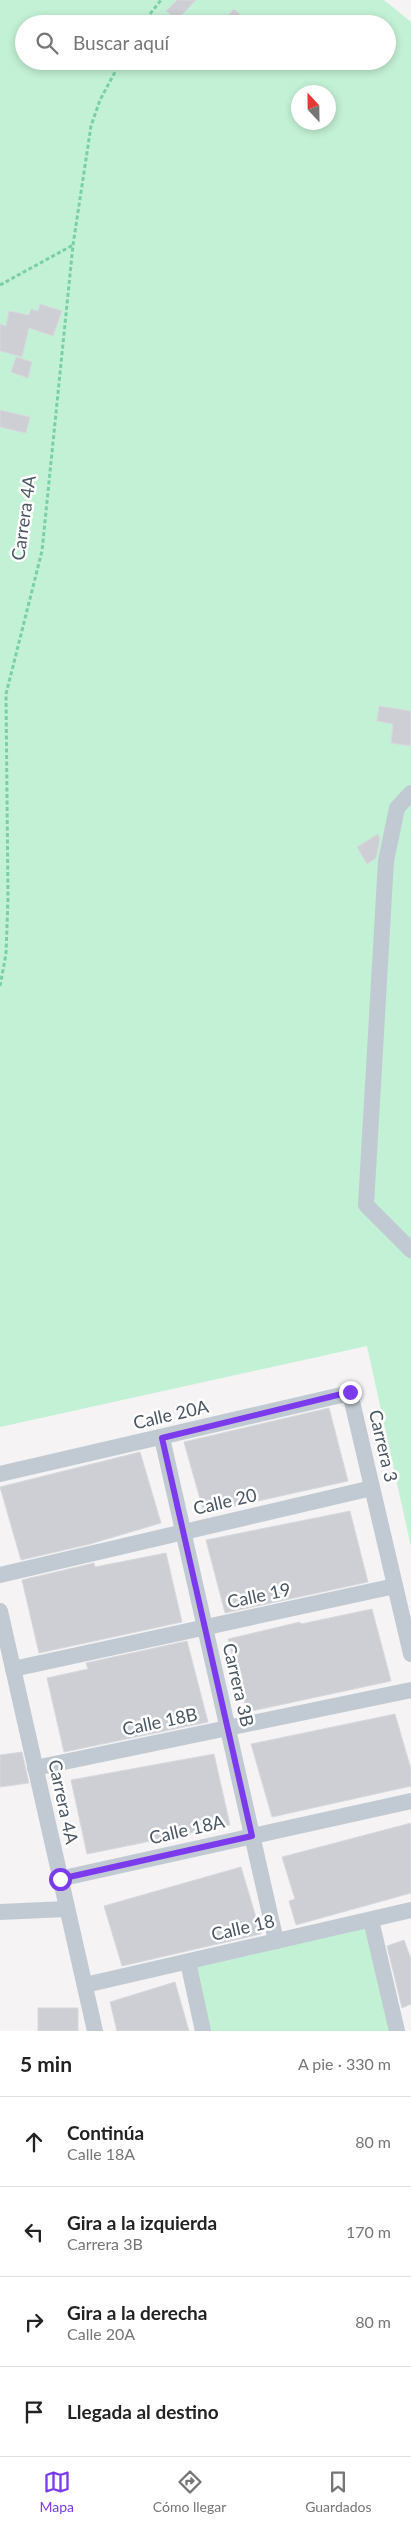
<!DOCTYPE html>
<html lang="es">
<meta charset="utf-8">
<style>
body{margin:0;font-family:Lato,sans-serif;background:#f2f2f2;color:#222}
.compass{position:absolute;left:291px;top:85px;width:45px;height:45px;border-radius:50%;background:#fff;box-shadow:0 2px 8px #0003;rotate:338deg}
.stop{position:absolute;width:15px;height:15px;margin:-11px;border:4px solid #7c3aed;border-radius:50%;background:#fff}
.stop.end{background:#7c3aed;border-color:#fff;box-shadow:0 1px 5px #0008}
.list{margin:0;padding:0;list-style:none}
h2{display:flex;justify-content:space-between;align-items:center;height:65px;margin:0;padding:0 20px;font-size:21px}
h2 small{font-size:16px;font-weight:400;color:#767676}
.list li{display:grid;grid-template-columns:32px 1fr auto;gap:15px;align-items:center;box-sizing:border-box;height:90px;padding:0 20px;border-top:1px solid #e0e0e0}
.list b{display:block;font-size:19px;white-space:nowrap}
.list p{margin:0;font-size:16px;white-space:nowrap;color:#767676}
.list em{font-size:16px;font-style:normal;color:#767676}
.icon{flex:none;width:28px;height:28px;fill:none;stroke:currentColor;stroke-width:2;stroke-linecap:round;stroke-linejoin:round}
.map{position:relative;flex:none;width:411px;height:2031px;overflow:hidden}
.search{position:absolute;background:#fff;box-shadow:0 2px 8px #0003;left:15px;right:15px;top:15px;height:55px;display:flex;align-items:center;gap:12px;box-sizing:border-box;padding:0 18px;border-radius:28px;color:#767676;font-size:19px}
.sheet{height:425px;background:#fff}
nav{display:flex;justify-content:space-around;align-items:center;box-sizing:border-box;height:70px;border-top:1px solid #e0e0e0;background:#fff;font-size:14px;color:#767676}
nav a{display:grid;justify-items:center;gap:2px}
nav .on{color:#7c3aed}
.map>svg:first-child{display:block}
</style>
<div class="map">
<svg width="411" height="2031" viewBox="0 0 411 2031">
<rect width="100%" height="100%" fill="#f5f3f3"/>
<g fill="#c3f1d5" fill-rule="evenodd">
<path d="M0,0H384L411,22V1547L367,1346L0,1427ZM24,24H387V61H24ZM298,92H328V122H298Z"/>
<path d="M369,1923L395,2031H207L192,1965Z"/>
</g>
<g fill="#cdcfd5" stroke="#d7d9de">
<path d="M177,0H196L177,20L166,11Z"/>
<path d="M234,9L250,24H220Z"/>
<path d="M40,304L62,311L53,336L29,328L22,357L0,351V324L6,326L9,311L29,315L31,309L38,311Z"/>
<path d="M16,357L32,362L28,378L11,372Z"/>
<path d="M0,410L30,417L26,433L0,427Z"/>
<path d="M379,706L411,711V746L391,743L393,724L377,721Z"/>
<path d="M378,834L380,839L376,858L367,864L357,847Z"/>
<path d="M329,1408L348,1481L204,1513L184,1442Z"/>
<path d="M140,1452L161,1523L90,1544L21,1560L0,1487Z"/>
<path d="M350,1511L368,1582L225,1613L206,1540Z"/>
<path d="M166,1553L182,1622L39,1653L22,1580L94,1563L95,1567Z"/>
<path d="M372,1609L391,1681L247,1712L228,1639L300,1622L301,1624Z"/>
<path d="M187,1641L208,1722L64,1752L47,1678L88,1669L86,1663Z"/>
<path d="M395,1714L411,1769V1786L272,1817L251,1744Z"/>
<path d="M22,1752L29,1783L0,1787V1755Z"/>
<path d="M214,1754L230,1825L87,1854L71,1780Z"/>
<path d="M411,1823V1893L296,1925L289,1901L295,1899L282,1857Z"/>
<path d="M241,1867L261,1934L122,1966L104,1906Z"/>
<path d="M404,1940L411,1959V2004L402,2008L387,1946Z"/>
<path d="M175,1982L189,2031H117L110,2002Z"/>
<rect x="38" y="2008" width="40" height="23"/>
</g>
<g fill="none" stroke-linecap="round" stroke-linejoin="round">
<g stroke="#7ad0a6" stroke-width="3" stroke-dasharray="4 2.5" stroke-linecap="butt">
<path d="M142,24L161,0"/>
<path d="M0,285L73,245"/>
<path d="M0,986L6,954L8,899L6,694L42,551L73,245L91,126L100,100L121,61"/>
</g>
<g stroke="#c1cad2" stroke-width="16">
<path d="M411,793L397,808L386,861L366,1205L411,1250"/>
<path d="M162,1438L276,1941"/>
<path d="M0,1474L350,1393L411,1654"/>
<path d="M0,1575L372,1488"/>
<path d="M0,1611L95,2031"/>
<path d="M13,1669L395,1586"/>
<path d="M35,1768L411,1690"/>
<path d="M59,1879L411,1801"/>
<path d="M0,1912L66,1909"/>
<path d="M371,1920L397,2031"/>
<path d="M188,1962L203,2031"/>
<path d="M85,1985L411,1910"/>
</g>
</g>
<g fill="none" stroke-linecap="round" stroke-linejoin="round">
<path stroke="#7c3aed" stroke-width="6" d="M60,1879L252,1836L162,1438L350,1392"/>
</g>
<g text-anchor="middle" stroke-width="5" stroke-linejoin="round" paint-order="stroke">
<g font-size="18" fill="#4a5661" stroke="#fff">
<text transform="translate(24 518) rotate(-82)" y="6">Carrera 4A</text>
<text transform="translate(171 1415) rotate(-13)" y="6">Calle 20A</text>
<text transform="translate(383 1446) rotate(77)" y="6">Carrera 3</text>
<text transform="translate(225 1502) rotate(-13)" y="6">Calle 20</text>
<text transform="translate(259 1596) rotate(-12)" y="6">Calle 19</text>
<text transform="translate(238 1685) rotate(77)" y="6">Carrera 3B</text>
<text transform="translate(160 1722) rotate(-12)" y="6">Calle 18B</text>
<text transform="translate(63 1802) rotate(78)" y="6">Carrera 4A</text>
<text transform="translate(187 1830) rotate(-13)" y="6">Calle 18A</text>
<text transform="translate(243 1928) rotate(-13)" y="6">Calle 18</text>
</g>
</g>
</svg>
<svg class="compass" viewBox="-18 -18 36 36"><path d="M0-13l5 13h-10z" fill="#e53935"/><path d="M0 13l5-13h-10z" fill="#767676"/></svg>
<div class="stop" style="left:60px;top:1879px"></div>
<div class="stop end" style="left:350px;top:1392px"></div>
<div class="search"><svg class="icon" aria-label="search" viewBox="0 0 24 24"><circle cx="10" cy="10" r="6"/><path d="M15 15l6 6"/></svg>Buscar aquí</div>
</div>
<section class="sheet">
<h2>5 min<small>A pie · 330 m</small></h2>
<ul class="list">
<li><svg class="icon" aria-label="ahead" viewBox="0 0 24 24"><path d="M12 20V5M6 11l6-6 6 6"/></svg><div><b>Continúa</b><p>Calle 18A</p></div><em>80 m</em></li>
<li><svg class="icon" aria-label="left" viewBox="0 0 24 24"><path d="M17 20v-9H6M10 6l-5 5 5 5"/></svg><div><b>Gira a la izquierda</b><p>Carrera 3B</p></div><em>170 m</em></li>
<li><svg class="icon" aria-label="right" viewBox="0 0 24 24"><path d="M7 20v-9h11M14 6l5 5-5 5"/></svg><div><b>Gira a la derecha</b><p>Calle 20A</p></div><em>80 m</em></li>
<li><svg class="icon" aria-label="arrive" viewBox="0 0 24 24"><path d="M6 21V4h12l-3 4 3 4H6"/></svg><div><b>Llegada al destino</b></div></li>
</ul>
</section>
<nav>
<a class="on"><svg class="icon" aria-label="map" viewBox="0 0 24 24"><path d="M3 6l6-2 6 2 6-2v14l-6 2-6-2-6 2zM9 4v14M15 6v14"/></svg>Mapa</a>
<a><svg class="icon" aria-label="directions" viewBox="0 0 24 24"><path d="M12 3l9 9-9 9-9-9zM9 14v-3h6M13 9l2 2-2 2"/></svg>Cómo llegar</a>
<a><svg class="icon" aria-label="saved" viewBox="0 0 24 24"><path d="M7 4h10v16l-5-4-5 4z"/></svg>Guardados</a>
</nav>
